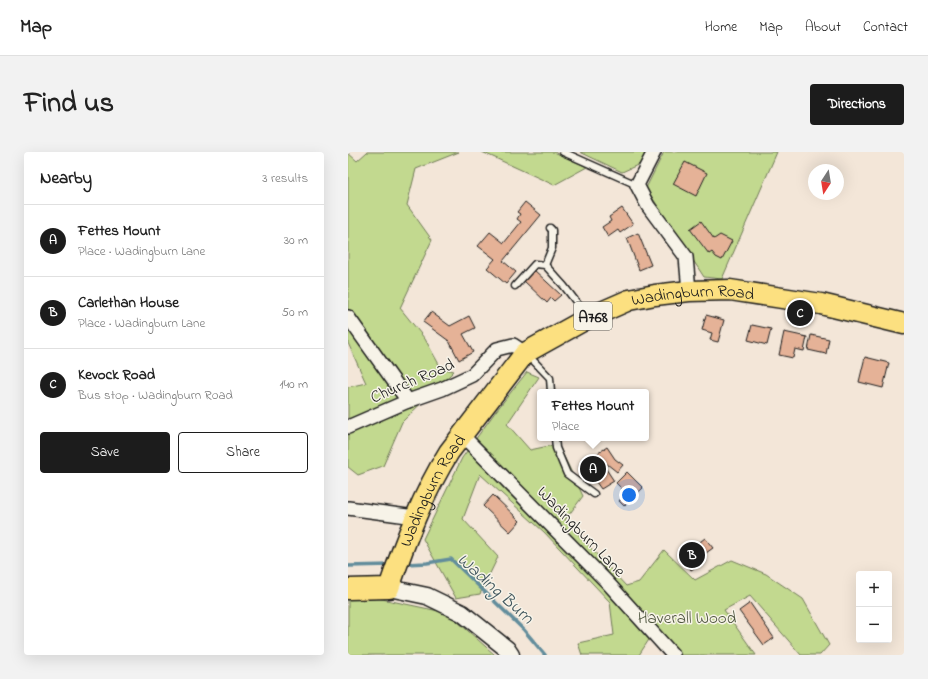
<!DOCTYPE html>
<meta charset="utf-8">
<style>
body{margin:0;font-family:"Indie Flower",sans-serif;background:#f2f2f2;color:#222}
.controls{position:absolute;right:12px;bottom:12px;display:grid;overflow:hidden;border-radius:4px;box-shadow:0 4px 16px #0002}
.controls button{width:36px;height:36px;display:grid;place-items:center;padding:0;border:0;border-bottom:1px solid #e0e0e0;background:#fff;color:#222;font:20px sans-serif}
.compass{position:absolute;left:460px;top:12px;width:36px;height:36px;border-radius:50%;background:#fff;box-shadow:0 4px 16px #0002;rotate:192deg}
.you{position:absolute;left:281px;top:343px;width:14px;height:14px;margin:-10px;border:3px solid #fff;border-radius:50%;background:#1a73e8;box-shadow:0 0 0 6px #1a73e833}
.badge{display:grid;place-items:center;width:26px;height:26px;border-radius:50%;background:#1c1c1c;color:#fff;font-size:13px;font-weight:700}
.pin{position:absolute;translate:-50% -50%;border:2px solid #fff;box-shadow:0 1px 4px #0006}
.popup{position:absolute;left:189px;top:237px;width:112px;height:52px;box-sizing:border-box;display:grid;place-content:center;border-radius:4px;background:#fff;filter:drop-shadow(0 1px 3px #0005);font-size:13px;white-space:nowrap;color:#767676}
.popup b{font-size:15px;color:#222}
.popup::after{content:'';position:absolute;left:50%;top:100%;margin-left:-8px;border:8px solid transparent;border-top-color:#fff}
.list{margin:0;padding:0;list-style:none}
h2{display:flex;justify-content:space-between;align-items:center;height:52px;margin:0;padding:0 16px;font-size:17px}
h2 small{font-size:13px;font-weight:400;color:#767676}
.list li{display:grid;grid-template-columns:26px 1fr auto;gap:12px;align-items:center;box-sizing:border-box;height:72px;padding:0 16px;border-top:1px solid #e0e0e0}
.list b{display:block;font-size:15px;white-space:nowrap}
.list p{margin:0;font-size:13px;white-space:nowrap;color:#767676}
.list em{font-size:13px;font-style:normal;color:#767676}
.actions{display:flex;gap:8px;padding:12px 16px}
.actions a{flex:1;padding:9px 0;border:1px solid #1c1c1c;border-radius:4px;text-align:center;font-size:14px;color:#1c1c1c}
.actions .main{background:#1c1c1c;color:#fff}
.map{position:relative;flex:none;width:556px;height:503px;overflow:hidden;border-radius:4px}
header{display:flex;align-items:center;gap:24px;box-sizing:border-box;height:56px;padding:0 20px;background:#fff;border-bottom:1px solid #e0e0e0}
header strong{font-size:19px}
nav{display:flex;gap:22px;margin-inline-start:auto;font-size:14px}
.intro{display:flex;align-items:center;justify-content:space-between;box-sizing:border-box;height:96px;padding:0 24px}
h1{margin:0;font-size:28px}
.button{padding:10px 18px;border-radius:4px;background:#1c1c1c;color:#fff;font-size:14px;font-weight:700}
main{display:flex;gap:24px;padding:0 24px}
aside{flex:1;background:#fff;border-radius:4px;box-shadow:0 4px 16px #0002}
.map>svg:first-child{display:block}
</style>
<header>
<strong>Map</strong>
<nav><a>Home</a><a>Map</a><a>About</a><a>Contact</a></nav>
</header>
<div class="intro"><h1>Find us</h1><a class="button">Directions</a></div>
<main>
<aside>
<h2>Nearby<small>3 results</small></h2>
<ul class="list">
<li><span class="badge">A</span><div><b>Fettes Mount</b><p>Place · Wadingburn Lane</p></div><em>30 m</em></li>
<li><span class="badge">B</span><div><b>Carlethan House</b><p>Place · Wadingburn Lane</p></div><em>50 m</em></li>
<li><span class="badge">C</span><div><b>Kevock Road</b><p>Bus stop · Wadingburn Road</p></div><em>140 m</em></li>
</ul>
<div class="actions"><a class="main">Save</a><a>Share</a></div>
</aside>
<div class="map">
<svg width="556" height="503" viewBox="0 0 556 503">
<rect width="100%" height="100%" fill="#f3e6d8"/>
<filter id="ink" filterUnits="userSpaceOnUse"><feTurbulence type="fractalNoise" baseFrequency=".025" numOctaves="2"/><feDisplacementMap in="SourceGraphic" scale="8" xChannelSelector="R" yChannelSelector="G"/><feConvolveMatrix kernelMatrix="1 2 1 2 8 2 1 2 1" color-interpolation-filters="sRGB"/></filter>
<g filter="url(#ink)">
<g fill="#c2d98f" stroke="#6f7a56">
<path d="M19,0H111L68,17L59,53L84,88L52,156L77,187L93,216L106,219L54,270L35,314L10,323L0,315V235L18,231L0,191V1L9,9Z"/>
<path d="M134,0H206L239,15L206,33Z"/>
<path d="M232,0H300L294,11L274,20Z"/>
<path d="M316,0H429L374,127L356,125L298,36Z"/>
<path d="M179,220L191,225L159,272L182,298L210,292L235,344L217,368L278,434L291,430L316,398L347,428L384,408L418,422L455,447L481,493L472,503H453L402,444L376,458L408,503H324L304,483L291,503H234L230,491L266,483L262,450L196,380L132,322L115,367L150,405L132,442L108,446L75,387L114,306L148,259Z"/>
<path d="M15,443L100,461L147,503H0V447Z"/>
</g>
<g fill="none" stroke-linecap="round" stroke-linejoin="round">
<g stroke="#628d9c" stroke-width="3.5">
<path d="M57,412L79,411L103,407L176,478L197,503"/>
<path d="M0,414L43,413"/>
</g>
</g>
<g fill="#e5b297" stroke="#1c1c1c">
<path d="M337,10L359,21L348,44L325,32Z"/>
<path d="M177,50L193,63L155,109L168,120L158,132L139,116L147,107L130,94L142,80L156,91L173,70L169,67L172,62L169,60Z"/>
<path d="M274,56L285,72L272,81L270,78L260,85L254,75L263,69L261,65Z"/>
<path d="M353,69L366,87L372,83L384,89L374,108L368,105L364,100L361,102L342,77Z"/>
<path d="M290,81L303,113L291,118L279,86Z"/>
<path d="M185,117L213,143L206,149L203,146L199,151L175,128Z"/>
<path d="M83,160L102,174L121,164L127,176L115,182L125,200L111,208L101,189L75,170Z"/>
<path d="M358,163L376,168L370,190L362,188L364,181L354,178Z"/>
<path d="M404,173L423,177L419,193L400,188Z"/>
<path d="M436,180L459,185L456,199L447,197L445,206L431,203Z"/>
<path d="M463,183L481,187L478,202L460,198Z"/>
<path d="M517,205L541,211L535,236L511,230Z"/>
<path d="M259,295L267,307L275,313L269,320L259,312L256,314L266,329L253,337L243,323L239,326L231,314Z"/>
<path d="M279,320L295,336L276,354L271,349L278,341L268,331Z"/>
<path d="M145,343L172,369L162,380L135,354Z"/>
<path d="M357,386L365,396L351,406L355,410L343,418L330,400L341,392L344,396Z"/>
<path d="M402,451L426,486L416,493L391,459Z"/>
</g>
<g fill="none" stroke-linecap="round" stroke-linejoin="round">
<defs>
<g id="service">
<path d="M215,0L289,33"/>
<path d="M197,113L204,96V78L202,76"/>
<path d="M167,134L187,112L197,113L216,134L239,164"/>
<path d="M180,203L202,226L203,240"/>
<path d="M207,286L208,296L219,322L246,342"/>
</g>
<g id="minor">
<path d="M306,0L289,33L300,54L338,105L341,139"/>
<path d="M0,165L60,249"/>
<path d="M0,275L60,249L94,237L124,223L149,197L165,193L177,201"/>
<path d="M114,283L258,429L325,503"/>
<path d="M0,356L67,365"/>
</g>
<path id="tertiary" d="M41,436L79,444L114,461L159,497L163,503"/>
<g id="primary">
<path id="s1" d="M0,437L41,436C57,389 75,342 101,300L177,201L240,166L281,148L307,143L341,139L382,138L473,152L556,172"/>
</g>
</defs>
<use href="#service" stroke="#1c1c1c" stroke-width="9"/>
<use href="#minor" stroke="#1c1c1c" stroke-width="16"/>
<use href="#tertiary" stroke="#1c1c1c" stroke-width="19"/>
<use href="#primary" stroke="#1c1c1c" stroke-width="23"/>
<use href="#service" stroke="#f7f3e8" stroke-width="6"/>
<use href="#minor" stroke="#f7f3e8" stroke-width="13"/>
<use href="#tertiary" stroke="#f7f3e8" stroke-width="16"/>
<use href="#primary" stroke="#fce080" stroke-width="20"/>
</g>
</g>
<g text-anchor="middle" stroke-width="3" stroke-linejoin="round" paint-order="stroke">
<rect fill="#f7f3e8" stroke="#5e5c59" stroke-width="1" x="226" y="150" width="38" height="28" rx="3"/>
<g font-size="16" font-weight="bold" fill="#1c1c1c">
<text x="245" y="170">A768</text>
</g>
<g font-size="17" fill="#1c1c1c" stroke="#f7f3e8">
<text dy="6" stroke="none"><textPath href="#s1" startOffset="496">Wadingburn Road</textPath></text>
<text transform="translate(64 228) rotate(-23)" y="6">Church Road</text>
<text dy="6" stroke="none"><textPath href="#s1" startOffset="148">Wadingburn Road</textPath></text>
<text transform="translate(234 379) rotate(46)" y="6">Wadingburn Lane</text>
</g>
<g font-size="17" fill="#4e553e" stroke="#f7f3e8">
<text x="339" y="471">Haverall Wood</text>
</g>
<g font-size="18" font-style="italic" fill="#3f555c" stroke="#f7f3e8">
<text transform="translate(148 436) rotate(42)" y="6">Wading Burn</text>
</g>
</g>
</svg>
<div class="controls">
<button>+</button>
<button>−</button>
</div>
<svg class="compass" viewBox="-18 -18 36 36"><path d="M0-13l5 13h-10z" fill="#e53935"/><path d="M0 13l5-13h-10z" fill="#767676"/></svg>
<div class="you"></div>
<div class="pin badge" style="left:245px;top:317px">A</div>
<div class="popup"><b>Fettes Mount</b>Place</div>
<div class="pin badge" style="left:344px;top:403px">B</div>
<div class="pin badge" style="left:452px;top:161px">C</div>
</div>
</main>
